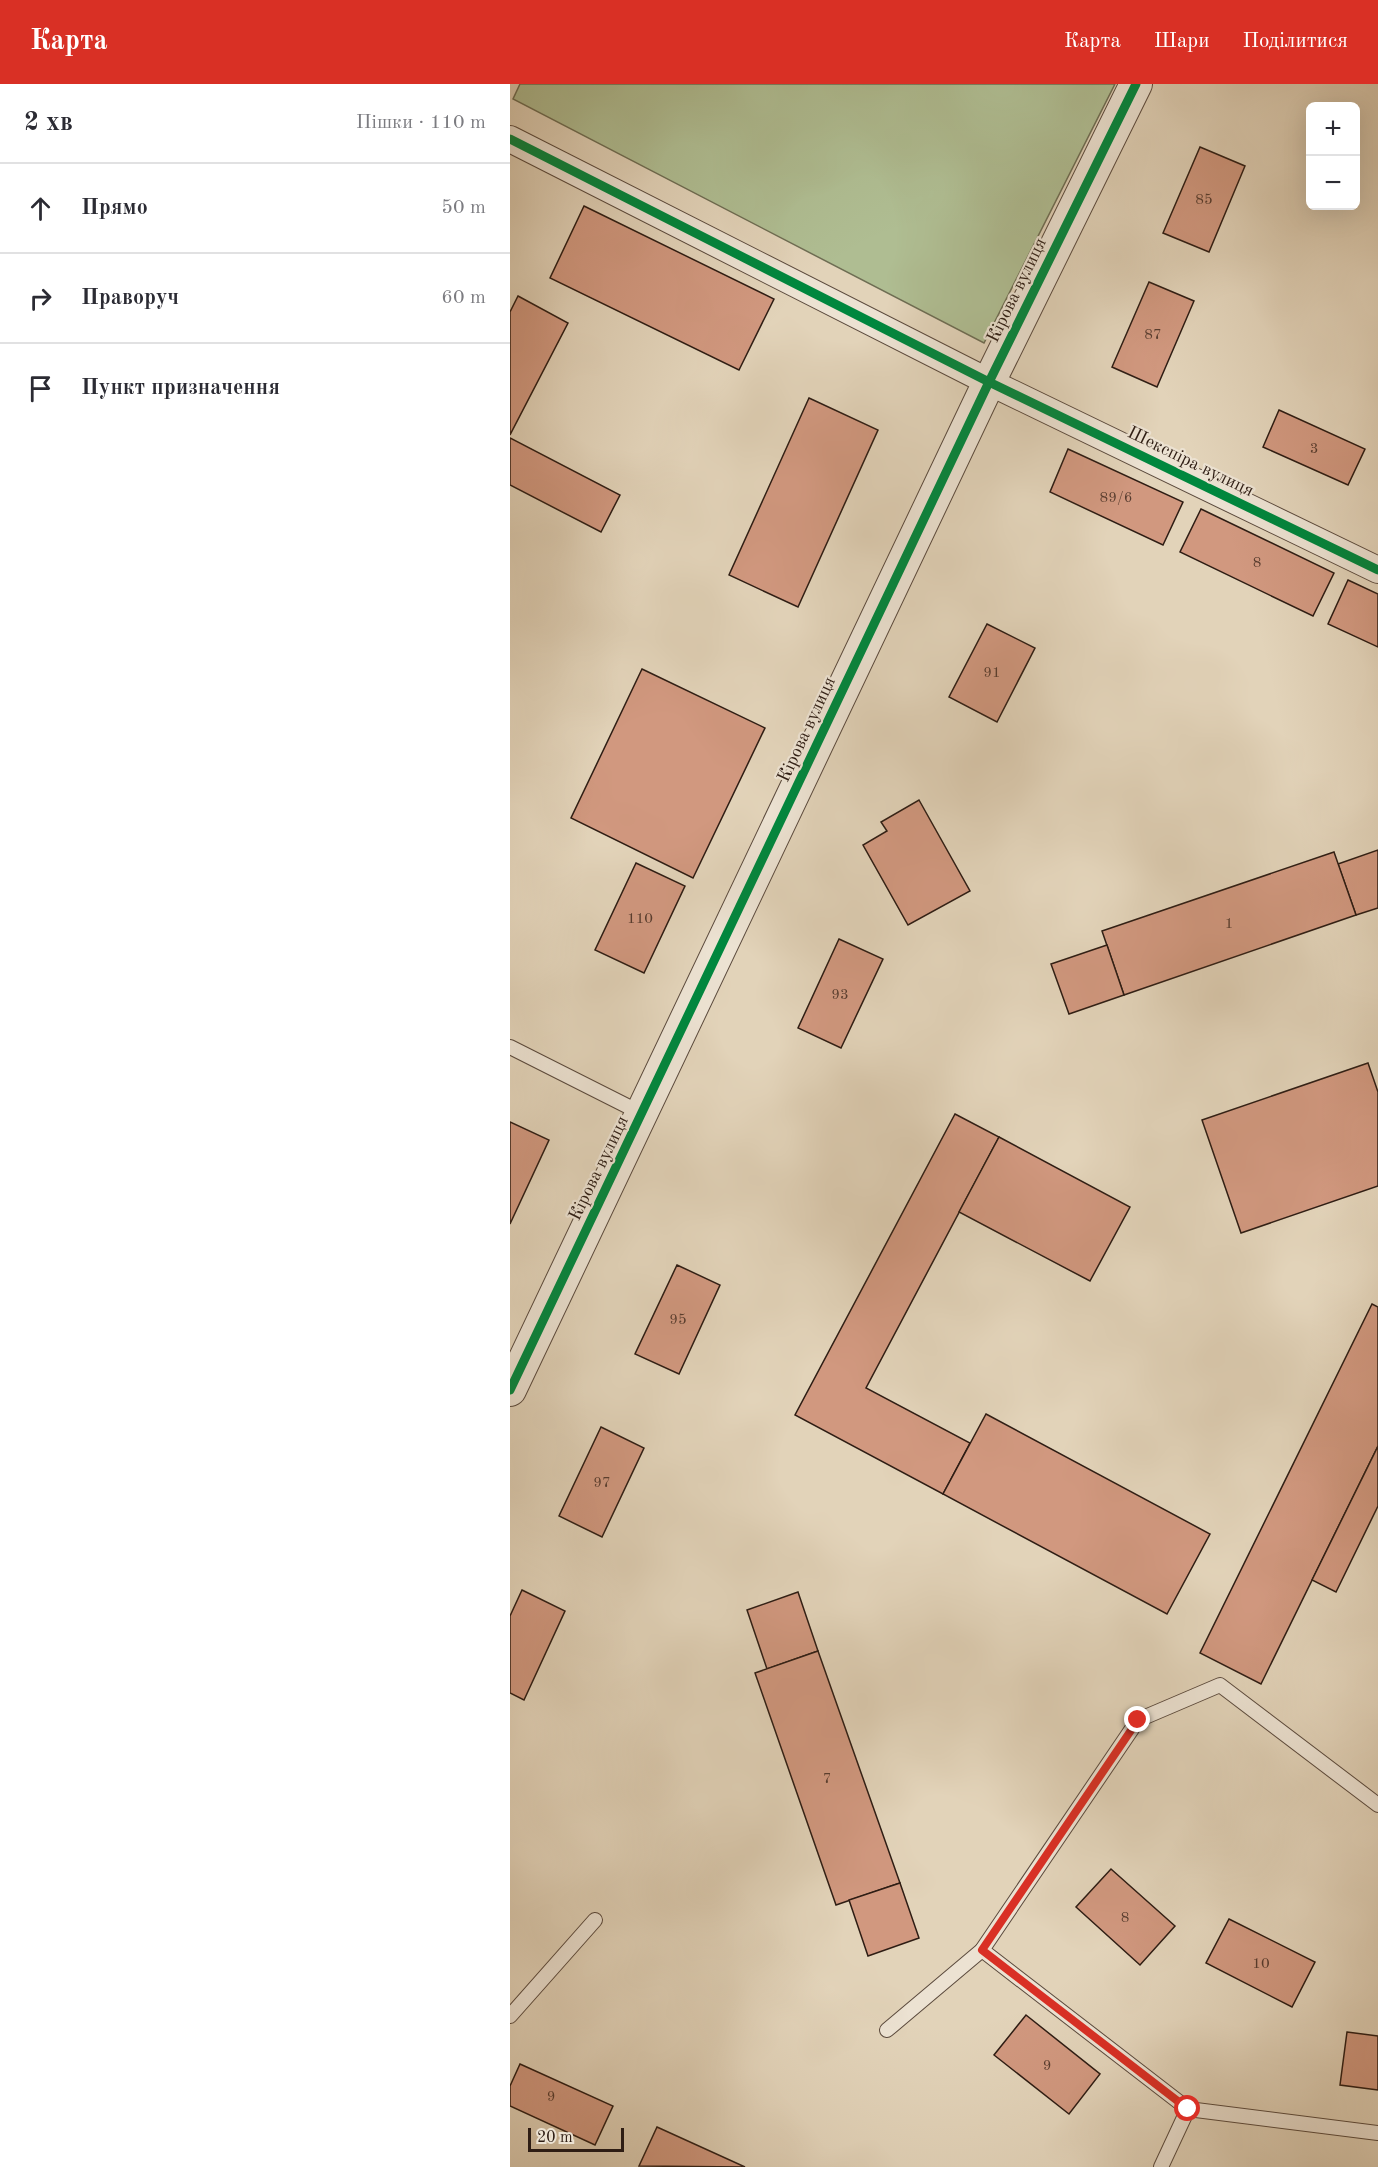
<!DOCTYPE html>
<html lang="uk">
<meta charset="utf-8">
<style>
body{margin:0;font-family:"Old Standard TT",serif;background:#f2f2f3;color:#2b2b33}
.controls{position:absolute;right:18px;top:18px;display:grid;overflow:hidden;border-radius:9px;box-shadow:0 6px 24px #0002}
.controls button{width:54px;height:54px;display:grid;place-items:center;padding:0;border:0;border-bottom:2px solid #e1e1e2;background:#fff;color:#2b2b33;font:30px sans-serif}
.scale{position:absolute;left:18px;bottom:15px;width:96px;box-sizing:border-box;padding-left:6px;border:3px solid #2e1d14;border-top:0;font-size:16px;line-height:21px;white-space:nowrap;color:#2e1d14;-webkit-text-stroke:4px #ece2d2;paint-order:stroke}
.stop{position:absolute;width:18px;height:18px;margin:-14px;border:4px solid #d93025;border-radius:50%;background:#fff}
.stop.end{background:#d93025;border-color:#fff;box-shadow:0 2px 6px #0008}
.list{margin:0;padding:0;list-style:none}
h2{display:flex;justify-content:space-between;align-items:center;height:78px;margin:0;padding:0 24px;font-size:26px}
h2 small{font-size:20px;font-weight:400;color:#7c7c81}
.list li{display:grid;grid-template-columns:39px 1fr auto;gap:18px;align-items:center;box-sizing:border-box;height:90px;padding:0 24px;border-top:2px solid #e1e1e2}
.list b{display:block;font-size:22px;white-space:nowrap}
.list em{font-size:20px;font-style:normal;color:#7c7c81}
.icon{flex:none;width:33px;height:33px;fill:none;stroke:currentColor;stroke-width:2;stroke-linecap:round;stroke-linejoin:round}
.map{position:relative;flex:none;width:868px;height:2083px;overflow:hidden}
header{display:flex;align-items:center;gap:36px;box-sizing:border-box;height:84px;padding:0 30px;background:#d93025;color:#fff}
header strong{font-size:28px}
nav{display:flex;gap:33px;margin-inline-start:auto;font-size:21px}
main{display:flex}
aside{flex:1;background:#fff}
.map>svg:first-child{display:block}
</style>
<header>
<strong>Карта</strong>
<nav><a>Карта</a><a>Шари</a><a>Поділитися</a></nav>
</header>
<main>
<aside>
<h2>2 хв<small>Пішки · 110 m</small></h2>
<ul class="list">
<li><svg class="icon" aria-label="ahead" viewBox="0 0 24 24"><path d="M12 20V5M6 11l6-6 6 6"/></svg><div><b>Прямо</b></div><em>50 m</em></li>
<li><svg class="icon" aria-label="right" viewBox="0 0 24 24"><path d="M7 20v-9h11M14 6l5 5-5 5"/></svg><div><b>Праворуч</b></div><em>60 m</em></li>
<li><svg class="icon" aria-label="arrive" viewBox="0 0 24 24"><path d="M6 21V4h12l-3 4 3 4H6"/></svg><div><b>Пункт призначення</b></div></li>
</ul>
</aside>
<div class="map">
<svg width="868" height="2083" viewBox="0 0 868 2083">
<rect width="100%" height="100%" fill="#e2d3b9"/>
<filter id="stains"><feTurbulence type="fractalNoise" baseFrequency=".00333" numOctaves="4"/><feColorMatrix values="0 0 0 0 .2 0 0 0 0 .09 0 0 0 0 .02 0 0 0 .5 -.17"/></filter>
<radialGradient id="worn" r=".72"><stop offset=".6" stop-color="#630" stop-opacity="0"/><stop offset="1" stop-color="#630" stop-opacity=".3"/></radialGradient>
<path fill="#afbd92" stroke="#6e6d53" stroke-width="1.5" d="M10,0H605L474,259L3,15Z"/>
<g fill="#d1987f" stroke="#2e1d14" stroke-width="1.5">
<path d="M690,63L735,82L699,168L653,149Z"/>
<path d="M74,122L264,215L229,286L40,194Z"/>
<path d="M639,198L684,217L647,303L602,283Z"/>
<path d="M8,212L58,239L0,351V228Z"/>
<path d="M299,314L368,346L288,523L219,491Z"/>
<path d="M769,326L855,365L838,401L753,363Z"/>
<path d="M0,354L110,411L91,448L0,401Z"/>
<path d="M558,365L673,418L653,461L540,408Z"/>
<path d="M691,425L824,489L803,532L670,468Z"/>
<path d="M838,496L868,510V563L818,540Z"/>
<path d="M477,540L525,564L487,638L439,613Z"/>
<path d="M132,585L255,644L183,794L61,734Z"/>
<path d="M409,716L460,807L398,841L353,761L377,747L371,738Z"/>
<path d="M868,766V824L846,831L828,780Z"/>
<path d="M824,768L846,831L614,911L592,847Z"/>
<path d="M126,779L175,802L134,889L85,866Z"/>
<path d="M329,855L373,875L331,964L288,944Z"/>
<path d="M597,861L614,911L559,930L541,880Z"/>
<path d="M858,979L868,1008V1102L731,1149L692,1036Z"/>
<path d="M445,1030L489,1053L356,1304L460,1359L433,1410L285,1331Z"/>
<path d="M0,1038L39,1056L0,1140Z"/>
<path d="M489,1053L620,1123L580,1197L449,1128Z"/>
<path d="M167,1181L210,1201L169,1290L125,1270Z"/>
<path d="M862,1220L868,1223V1362L751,1600L690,1569Z"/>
<path d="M476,1330L700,1450L657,1530L433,1410Z"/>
<path d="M91,1343L134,1364L92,1453L49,1432Z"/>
<path d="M868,1362V1422L826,1508L802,1496Z"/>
<path d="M12,1506L55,1527L14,1616L0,1609V1532Z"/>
<path d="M288,1508L308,1567L257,1585L237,1526Z"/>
<path d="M308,1567L390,1799L326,1821L245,1589Z"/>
<path d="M601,1785L665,1842L630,1881L566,1823Z"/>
<path d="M390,1799L409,1854L358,1872L339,1816Z"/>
<path d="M719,1835L805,1878L782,1923L696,1879Z"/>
<path d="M516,1931L590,1990L559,2030L484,1971Z"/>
<path d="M837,1948L868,1952V2006L830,2001Z"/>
<path d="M10,1980L103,2022L85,2061L0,2022V2002Z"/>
<path d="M147,2043L235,2083L129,2082Z"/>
</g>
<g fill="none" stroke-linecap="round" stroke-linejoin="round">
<defs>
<g id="service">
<path d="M0,963L133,1030"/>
<path d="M472,1866L678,2025"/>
<path d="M0,1932L85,1836"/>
<path d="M377,1946L472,1866L628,1636L710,1601L868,1721"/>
<path d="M651,2083L678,2025L868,2049"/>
</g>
<path id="minor" d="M0,55L479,298L868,486"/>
<path id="tertiary" d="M0,1306L479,298L626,0"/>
</defs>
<use href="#service" stroke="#5b4a3d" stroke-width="16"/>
<use href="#minor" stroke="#5b4a3d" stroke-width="28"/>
<use href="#tertiary" stroke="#5b4a3d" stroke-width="34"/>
<use href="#service" stroke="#ece2d2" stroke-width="14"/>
<use href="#minor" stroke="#ece2d2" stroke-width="26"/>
<use href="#tertiary" stroke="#ece2d2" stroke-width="32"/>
<defs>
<g id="cycleway">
<path d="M0,55L479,298L868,486"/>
<path d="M0,1306L479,298L626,0"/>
</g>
</defs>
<use href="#cycleway" stroke="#ece2d2" stroke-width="13"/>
<use href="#cycleway" stroke="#00873e" stroke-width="9"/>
</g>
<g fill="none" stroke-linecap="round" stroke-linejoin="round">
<path stroke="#d93025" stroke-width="8" d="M628,1636L472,1866L678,2025"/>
</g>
<g text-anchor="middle" stroke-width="4.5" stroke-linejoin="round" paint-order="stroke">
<g font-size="15" fill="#573c2f">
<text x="694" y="120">85</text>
<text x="643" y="255">87</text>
<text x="804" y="369">3</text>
<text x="606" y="418">89/6</text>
<text x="747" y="483">8</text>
<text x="482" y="593">91</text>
<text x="130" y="839">110</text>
<text x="719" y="844">1</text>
<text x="330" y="915">93</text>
<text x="168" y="1240">95</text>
<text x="92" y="1403">97</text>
<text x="317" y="1699">7</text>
<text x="615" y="1838">8</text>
<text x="751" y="1884">10</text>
<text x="537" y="1986">9</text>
<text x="41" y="2017">9</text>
</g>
<g font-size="18" fill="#2e1d14" stroke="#ece2d2">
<text transform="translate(506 206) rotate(-64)" y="6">Кірова вулиця</text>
<text transform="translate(681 377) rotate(26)" y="6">Шекспіра вулиця</text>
<text transform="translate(296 645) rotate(-65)" y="6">Кірова вулиця</text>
<text transform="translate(88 1084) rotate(-64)" y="6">Кірова вулиця</text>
</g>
</g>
<rect width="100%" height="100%" filter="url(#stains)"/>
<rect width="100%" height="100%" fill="url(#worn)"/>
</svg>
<div class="controls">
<button>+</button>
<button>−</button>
</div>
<div class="scale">20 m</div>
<div class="stop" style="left:678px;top:2025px"></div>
<div class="stop end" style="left:628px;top:1636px"></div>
</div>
</main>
